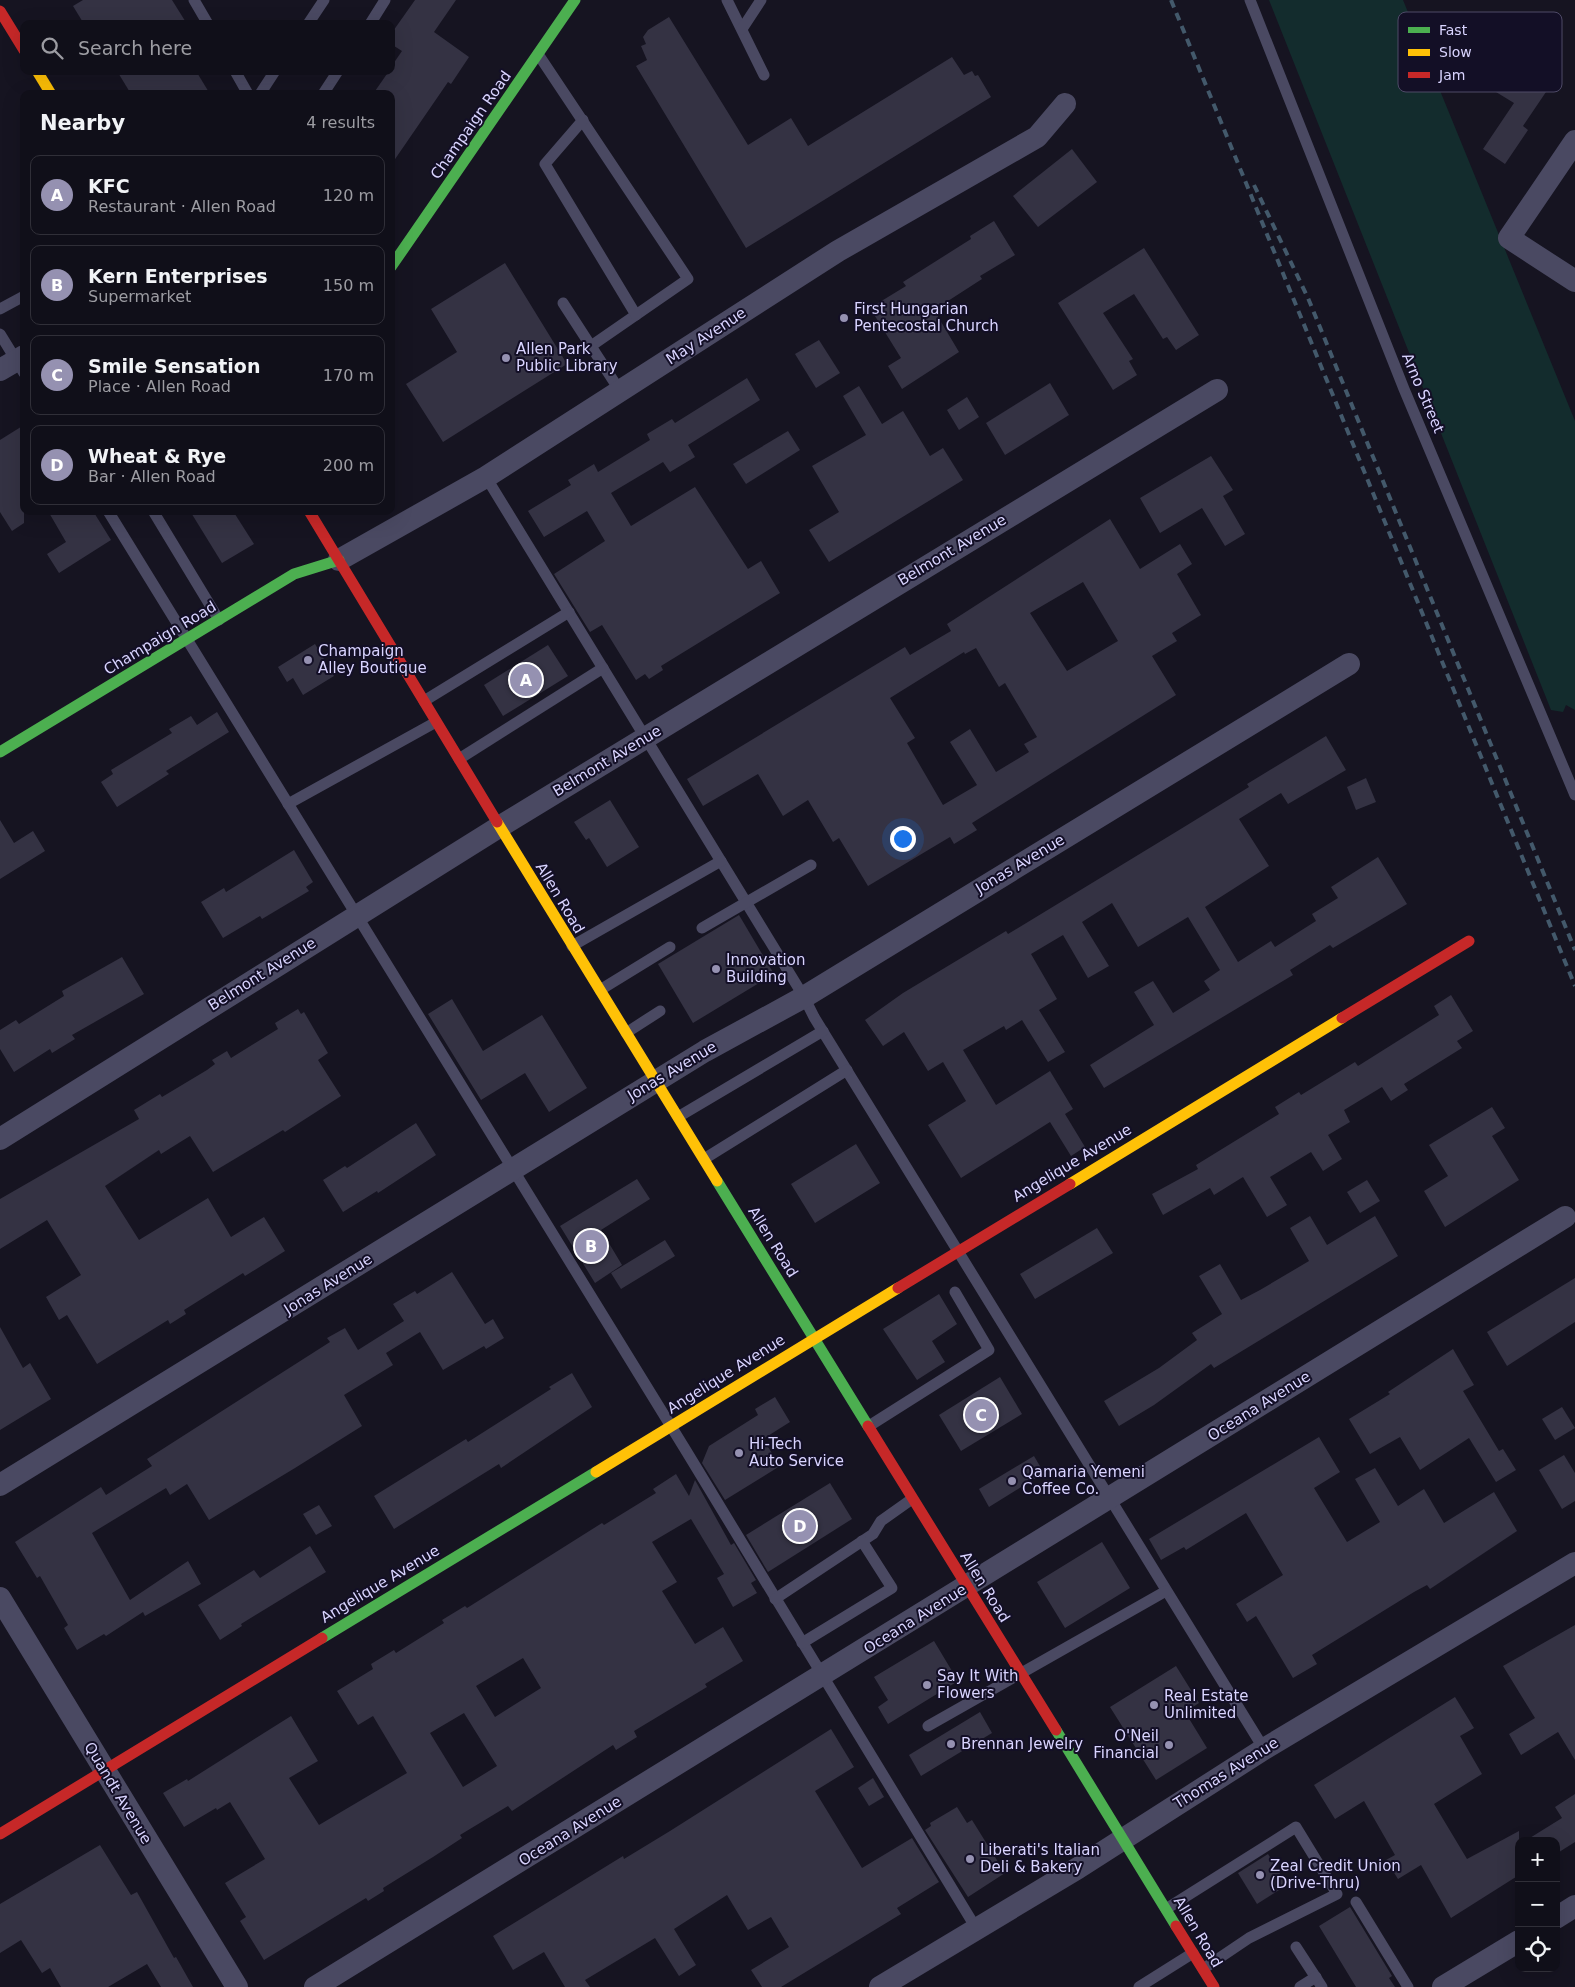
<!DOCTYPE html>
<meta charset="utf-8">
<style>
body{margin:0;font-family:"DejaVu Sans",sans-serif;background:#1e1d26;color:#f1f3f6}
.controls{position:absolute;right:15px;bottom:15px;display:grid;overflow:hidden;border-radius:10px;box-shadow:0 5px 20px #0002}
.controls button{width:45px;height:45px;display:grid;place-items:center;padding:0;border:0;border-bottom:1px solid #302f38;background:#100f19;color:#f1f3f6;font:25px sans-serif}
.you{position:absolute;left:902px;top:838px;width:18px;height:18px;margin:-12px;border:4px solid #fff;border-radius:50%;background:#1a73e8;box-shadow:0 0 0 8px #1a73e833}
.badge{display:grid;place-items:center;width:32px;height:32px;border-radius:50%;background:#9591b1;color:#fff;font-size:16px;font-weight:700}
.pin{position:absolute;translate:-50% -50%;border:2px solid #fff;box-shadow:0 1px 5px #0006}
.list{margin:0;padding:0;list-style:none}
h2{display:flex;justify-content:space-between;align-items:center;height:65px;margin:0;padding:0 20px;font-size:21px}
h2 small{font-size:16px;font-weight:400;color:#9c9ca2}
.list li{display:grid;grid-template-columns:32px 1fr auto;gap:15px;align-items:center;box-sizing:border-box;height:80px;margin:0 10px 10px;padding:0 10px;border:1px solid #302f38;border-radius:10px}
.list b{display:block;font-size:19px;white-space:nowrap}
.list p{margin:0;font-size:16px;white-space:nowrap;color:#9c9ca2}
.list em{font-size:16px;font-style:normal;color:#9c9ca2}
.icon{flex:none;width:28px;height:28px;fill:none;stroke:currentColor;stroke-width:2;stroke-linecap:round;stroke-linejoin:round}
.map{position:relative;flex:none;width:1575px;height:1987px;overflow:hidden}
.search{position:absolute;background:#100f19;box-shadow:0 5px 20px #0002;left:20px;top:20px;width:375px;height:55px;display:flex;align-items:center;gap:12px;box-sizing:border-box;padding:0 18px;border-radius:10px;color:#9c9ca2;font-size:19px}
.panel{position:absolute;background:#100f19;box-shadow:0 5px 20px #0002;left:20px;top:90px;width:375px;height:425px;border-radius:10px}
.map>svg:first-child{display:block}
</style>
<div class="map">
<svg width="1575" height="1987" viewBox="0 0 1575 1987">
<rect width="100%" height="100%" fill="#161421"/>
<path fill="#132c2d" d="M1269,0H1403L1575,421V710L1566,705L1563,712L1551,710Z"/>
<g fill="#343243" fill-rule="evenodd">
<path d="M83,0H172L187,24H84L73,6Z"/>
<path d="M415,0H456L434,32L469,57L451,84L448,82L391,165V94H373L389,71H391V67L402,51L391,44V34Z"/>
<path d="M669,17L748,145L791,118L808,146L952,57L964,75L972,71L975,76L978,75L991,97L746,248L636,66L647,60L641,46L646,44L643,37L648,30Z"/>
<path d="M1511,69L1546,92L1523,126L1528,130L1505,164L1483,149L1514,103L1496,92Z"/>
<path d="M117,71H196L210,94H131Z"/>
<path d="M1072,149L1097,182L1038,227L1013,196Z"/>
<path d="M994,221L1015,255L980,276L982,279L934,310L959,352L902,389L888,366L901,358L870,308L906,286L903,282L971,239L970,236Z"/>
<path d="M1144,248L1199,335L1176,350L1167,337L1163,339L1134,294L1103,313L1133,359L1129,361L1137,375L1113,390L1058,303Z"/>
<path d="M505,263L567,364L443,442L406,384L457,352L431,309Z"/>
<path d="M819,340L840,373L816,388L795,354Z"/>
<path d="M747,378L760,400L688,445L695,457L670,472L663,462L611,493L631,526L695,487L748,569L761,561L780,593L661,666L663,670L649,679L645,674L636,680L602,625L590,632L554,574L605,541L587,511L544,537L528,511L571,485L568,480L594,464L598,472L650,440L647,434L672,419L675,423Z"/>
<path d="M1050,383L1069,415L1005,455L986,423Z"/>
<path d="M859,386L882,424L903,411L930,456L943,448L963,480L829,562L809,530L839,512L812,466L866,435L843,396Z"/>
<path d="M967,397L979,417L959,430L947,410Z"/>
<path d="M24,425V523L12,531L0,512V440Z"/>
<path d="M788,431L800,450L746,484L733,464Z"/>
<path d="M1211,456L1233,490L1223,496L1245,534L1225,546L1202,508L1160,533L1140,498Z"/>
<path d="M48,511H93L111,540L59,573L47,554L66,542Z"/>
<path d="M190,511H233L254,544L222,563Z"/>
<path d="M1110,519L1140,569L1180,544L1192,564L1177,574L1201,615L1172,633L1177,641L1152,656L1176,695L972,823L977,830L954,844L950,837L868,886L839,838L833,842L808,800L783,816L758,774L703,806L687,779L905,647L910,655L951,631L947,624ZM1083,582L1118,641L1067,671L1030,613ZM976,648L999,687L1005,683L1037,737L1024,744L1029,752L996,772L970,729L950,742L977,785L943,805L907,743L915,738L890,698L964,652L965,654Z"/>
<path d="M315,644L334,676L303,695L293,678L287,682L278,667Z"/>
<path d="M548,645L568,676L503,716L484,685Z"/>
<path d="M217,712L229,732L166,771L169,774L117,807L101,782L113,774L111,770L172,733L169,729L191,716L197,725Z"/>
<path d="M1326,736L1346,770L1288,804L1281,793L1239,819L1269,866L1205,907L1238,962L1271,941L1275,947L1316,921L1312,914L1338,898L1331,887L1378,857L1407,904L1333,948L1330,945L1290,970L1293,975L1104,1088L1090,1065L1154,1025L1134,992L1153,981L1173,1013L1210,990L1204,981L1220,970L1188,917L1138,947L1112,903L1082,922L1109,966L1088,978L1063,935L1031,954L1057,999L1039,1010L1065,1052L1048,1062L1022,1020L1006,1030L1004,1026L963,1050L996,1105L1050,1071L1073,1109L1065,1114L1085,1147L1071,1156L1050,1122L961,1178L928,1125L966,1101L943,1062L928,1071L904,1032L883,1046L865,1020L903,993L1006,931L1008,934L1184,827L1249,787L1247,784Z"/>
<path d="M1366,778L1376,802L1356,810L1347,787Z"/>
<path d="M610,800L639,847L607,867L589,838L586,840L574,822Z"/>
<path d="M0,820L14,843L33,831L45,851L0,879Z"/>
<path d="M294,850L313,882L306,887L309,891L262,919L260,916L223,938L201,902L224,888L226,892Z"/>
<path d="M739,915L774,974L693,1023L658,964Z"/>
<path d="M122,957L144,994L72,1035L75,1039L52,1053L50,1049L14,1072L0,1049V1030L16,1020L19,1024L64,996L62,991Z"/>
<path d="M1451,995L1473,1031L1457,1041L1462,1048L1404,1084L1408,1090L1391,1101L1382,1087L1344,1110L1350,1122L1328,1135L1342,1159L1323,1171L1311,1152L1270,1177L1287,1205L1267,1217L1243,1177L1214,1195L1210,1188L1163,1215L1152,1194L1198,1169L1196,1165L1279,1114L1275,1107L1299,1092L1301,1095L1355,1062L1358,1066L1439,1015L1434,1006Z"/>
<path d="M452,999L483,1051L542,1015L587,1088L549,1112L525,1073L481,1100L428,1014Z"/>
<path d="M298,1009L301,1014L304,1012L328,1053L318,1060L341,1096L285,1132L283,1130L213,1172L190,1136L161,1154L159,1150L105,1186L139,1240L208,1198L231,1237L264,1217L285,1251L245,1276L243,1273L184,1310L186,1314L170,1324L168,1320L97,1364L67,1315L59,1320L46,1297L81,1275L47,1220L0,1249V1199L139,1119L134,1110L160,1094L162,1097L207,1070L215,1064L212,1060L227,1051L231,1058L278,1029L275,1023Z"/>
<path d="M1492,1107L1505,1128L1492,1136L1519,1180L1445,1227L1424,1191L1448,1176L1429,1145Z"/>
<path d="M416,1123L436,1155L378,1193L377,1191L343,1212L323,1180L345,1166L347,1168Z"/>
<path d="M856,1144L880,1183L815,1223L791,1184Z"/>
<path d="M637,1179L650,1199L601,1230L622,1265L595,1283L560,1226Z"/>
<path d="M1367,1180L1380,1201L1360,1213L1347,1192Z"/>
<path d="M1310,1216L1327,1245L1375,1216L1398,1256L1214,1368L1211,1364L1154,1405L1119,1426L1104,1401L1159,1368L1197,1340L1192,1333L1222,1314L1199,1276L1220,1264L1241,1300L1260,1290L1309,1261L1290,1228Z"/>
<path d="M1097,1228L1113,1253L1035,1299L1020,1274Z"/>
<path d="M665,1240L675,1256L621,1289L611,1273Z"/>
<path d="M452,1272L485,1324L493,1319L504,1338L486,1349L484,1346L443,1370L420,1332L386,1353L393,1365L344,1395L362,1426L295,1468L209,1520L187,1484L170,1495L166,1488L92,1533L130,1600L188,1561L201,1584L145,1616L143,1612L106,1636L104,1634L77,1650L64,1628L68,1625L40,1576L37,1578L15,1542L101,1487L106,1495L152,1466L147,1459L330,1342L327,1338L345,1328L358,1350L404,1321L393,1304L415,1291L417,1294Z"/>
<path d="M1575,1278V1322L1507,1366L1487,1332Z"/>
<path d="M939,1294L957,1324L932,1341L945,1362L917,1380L883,1329Z"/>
<path d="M0,1327L23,1368L30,1363L51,1399L0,1430Z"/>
<path d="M1453,1349L1474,1385L1463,1391L1499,1451L1503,1449L1516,1470L1496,1482L1469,1438L1420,1470L1400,1437L1370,1454L1349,1419L1390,1394L1388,1392Z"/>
<path d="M572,1373L592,1407L501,1468L499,1464L394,1529L374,1496L466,1439L468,1442L551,1389L549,1387Z"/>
<path d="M1000,1377L1022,1414L961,1451L939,1415Z"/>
<path d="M775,1397L790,1422L763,1439L780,1466L725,1500L702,1463L709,1446L758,1415L755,1409Z"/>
<path d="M1562,1407L1575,1428L1555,1440L1542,1419Z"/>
<path d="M1319,1437L1340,1472L1314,1488L1347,1542L1380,1522L1355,1479L1375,1468L1398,1506L1424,1489L1444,1523L1494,1492L1517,1531L1430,1589L1427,1585L1414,1592L1312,1655L1317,1664L1293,1678L1256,1616L1247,1622L1236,1604L1283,1575L1246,1513L1186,1550L1184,1547L1161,1560L1149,1539Z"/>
<path d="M1564,1455L1575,1473V1501L1562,1509L1539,1470Z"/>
<path d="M1034,1456L1044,1473L989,1507L979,1489Z"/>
<path d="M676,1474L689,1496L695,1480L731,1545L734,1543L756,1580L751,1583L757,1593L733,1607L717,1578L724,1574L691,1519L652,1542L677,1582L662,1591L695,1644L723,1627L743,1661L705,1684L707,1687L634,1731L637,1737L616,1750L613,1745L512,1811L508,1806L460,1835L462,1838L433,1857L383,1888L384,1891L368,1901L366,1898L264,1960L240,1921L246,1917L225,1883L265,1859L230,1802L217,1810L216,1808L184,1827L163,1793L187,1779L188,1781L291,1716L318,1761L289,1778L319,1825L407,1773L373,1716L358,1725L337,1691L373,1669L371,1664L394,1650L396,1653L444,1623L442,1620L465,1606L467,1608L602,1523L604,1525L656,1493L653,1489ZM523,1658L541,1688L495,1717L476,1686ZM464,1713L497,1766L463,1787L430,1733Z"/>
<path d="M830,1483L852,1519L768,1572L746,1535Z"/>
<path d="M319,1505L332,1526L316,1535L303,1514Z"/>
<path d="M1102,1542L1130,1588L1065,1628L1037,1582Z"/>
<path d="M310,1546L326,1572L241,1624L242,1626L220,1640L198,1605L254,1570L260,1578Z"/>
<path d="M1575,1625V1760L1558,1732L1521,1755L1509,1734L1535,1718L1503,1666Z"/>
<path d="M934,1641L958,1681L888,1724L878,1707L888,1700L874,1677Z"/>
<path d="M1176,1666L1199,1703L1185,1712L1207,1748L1156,1780L1110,1707Z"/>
<path d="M1455,1697L1474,1728L1460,1736L1482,1774L1434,1804L1467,1859L1519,1831V1875L1451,1918L1421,1865L1398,1879L1386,1860L1395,1855L1364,1801L1335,1819L1314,1785Z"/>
<path d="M980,1712L992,1733L921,1776L909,1755Z"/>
<path d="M831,1729L854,1767L815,1791L862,1868L912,1838L939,1882L897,1908L901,1914L781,1987H762L751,1970L789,1947L771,1917L748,1930L727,1895L674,1929L696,1965L679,1976L655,1938L585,1980L590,1987H565L544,1952L513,1970L493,1936L623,1856L624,1859L670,1831Z"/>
<path d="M873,1778L884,1797L869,1806L858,1788Z"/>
<path d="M1575,1794V1842L1556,1854V1841H1525L1562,1818L1555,1807Z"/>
<path d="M957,1807L967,1823L972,1820L1005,1873L968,1897L925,1830L931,1826L930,1823Z"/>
<path d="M100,1845L131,1895L137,1892L174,1958L176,1957L193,1987H161L147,1964L108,1987H61L50,1968L42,1973L21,1940L0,1953V1904Z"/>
<path d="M1268,1854L1287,1885L1257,1904L1238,1873Z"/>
<path d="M1350,1907L1392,1976L1389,1978L1395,1987H1356L1319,1926Z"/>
</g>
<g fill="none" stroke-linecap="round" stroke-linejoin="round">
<g stroke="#4a4962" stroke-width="11">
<path d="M194,0L208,24"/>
<path d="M727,0L764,75"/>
<path d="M1250,0L1404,389L1575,795"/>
<path d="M308,24L324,0"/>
<path d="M370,24L385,0"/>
<path d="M742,29L761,0"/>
<path d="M538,54L688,279L591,346"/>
<path d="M235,71L248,94"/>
<path d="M260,94L275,71"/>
<path d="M323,94L338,71"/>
<path d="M583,120L545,164L636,315"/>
<path d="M563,303L620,391"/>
<path d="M0,309L24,296"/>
<path d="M0,334L24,373"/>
<path d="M486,477L804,997L814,1017L1264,1749"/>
<path d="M108,511L685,1449L976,1928"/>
<path d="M153,511L219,620"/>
<path d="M424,701L569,612"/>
<path d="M459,759L603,668"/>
<path d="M288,804L436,722"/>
<path d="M702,928L811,865"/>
<path d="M572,946L721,861"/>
<path d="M600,990L670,947"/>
<path d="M626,1033L660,1011"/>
<path d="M678,1117L823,1031"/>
<path d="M704,1159L847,1070"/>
<path d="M869,1426L989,1350L955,1292"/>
<path d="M775,1599L873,1534L881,1521L912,1499"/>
<path d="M802,1643L892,1588L862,1541"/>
<path d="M928,1726L1166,1591"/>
<path d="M1356,1902L1408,1987"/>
<path d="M1166,1909L1296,1827L1337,1894L1249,1938L1203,1969"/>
<path d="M1296,1947L1322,1987"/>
<path d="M1139,1987L1193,1953"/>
<path d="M1300,1987L1316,1977"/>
</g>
<g stroke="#4a4962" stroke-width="22">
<path d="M1575,141L1509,238L1575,281"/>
<path d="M0,370L24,356"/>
<path d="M339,560L486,477L838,251L1037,137L1065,104"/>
<path d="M0,1139L499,827L1217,390"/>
<path d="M0,1485L705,1051L804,997L1349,664"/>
<path d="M0,1598L237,1987"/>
<path d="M1556,1918L1575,1906"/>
<path d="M315,1987L1565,1217"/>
<path d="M880,1987L1078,1868L1264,1749L1575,1563"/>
<path d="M1443,1987L1519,1941"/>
</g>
<g stroke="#4caf50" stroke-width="11">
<path d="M391,267L575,0"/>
<path d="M0,752L294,574L339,560"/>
<path d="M717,1181L868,1426"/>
<path d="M322,1638L596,1472"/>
<path d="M1056,1730L1176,1926"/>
</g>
<g stroke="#ffc107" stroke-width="11">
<path d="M37,71L51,94"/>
<path d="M497,822L717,1181"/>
<path d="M1070,1184L1342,1018"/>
<path d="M596,1472L898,1288"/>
</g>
<g stroke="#c62828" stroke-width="11">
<path d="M0,11L24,50"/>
<path d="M309,511L497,822"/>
<path d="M1342,1018L1469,941"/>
<path d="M898,1288L1070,1184"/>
<path d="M868,1426L1056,1730"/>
<path d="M0,1834L322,1638"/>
<path d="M1176,1926L1214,1987"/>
</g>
<g stroke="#43596b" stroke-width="4" stroke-dasharray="8 6" stroke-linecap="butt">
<path d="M1171,0L1575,986"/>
<path d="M1254,185L1308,298L1575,950"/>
</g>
</g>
<g fill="#9591b1" stroke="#130f26" stroke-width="2">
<circle cx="844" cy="318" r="5"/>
<circle cx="506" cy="358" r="5"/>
<circle cx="308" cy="660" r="5"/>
<circle cx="716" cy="969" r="5"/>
<circle cx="739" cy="1453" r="5"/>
<circle cx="1012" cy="1481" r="5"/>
<circle cx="927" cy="1685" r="5"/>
<circle cx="1154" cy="1705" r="5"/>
<circle cx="951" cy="1744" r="5"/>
<circle cx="1169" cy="1745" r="5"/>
<circle cx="970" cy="1859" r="5"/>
<circle cx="1260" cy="1875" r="5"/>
</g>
<g text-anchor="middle" stroke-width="4" stroke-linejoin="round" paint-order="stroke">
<g font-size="15" fill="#d9d4ff" stroke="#130f26">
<text transform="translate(471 125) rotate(-55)" y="5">Champaign Road</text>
<text transform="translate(706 336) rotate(-33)" y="5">May Avenue</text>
<text transform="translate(1423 393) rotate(67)" y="5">Arno Street</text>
<text transform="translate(952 550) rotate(-31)" y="5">Belmont Avenue</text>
<text transform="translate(160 638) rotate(-31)" y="5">Champaign Road</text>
<text transform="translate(607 761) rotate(-31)" y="5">Belmont Avenue</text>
<text transform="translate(1020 864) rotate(-31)" y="5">Jonas Avenue</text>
<text transform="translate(560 898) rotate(59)" y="5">Allen Road</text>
<text transform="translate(262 974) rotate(-32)" y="5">Belmont Avenue</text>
<text transform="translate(672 1071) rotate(-31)" y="5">Jonas Avenue</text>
<text transform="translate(1072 1163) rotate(-31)" y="5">Angelique Avenue</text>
<text transform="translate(773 1242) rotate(58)" y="5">Allen Road</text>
<text transform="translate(328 1284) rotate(-32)" y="5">Jonas Avenue</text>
<text transform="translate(726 1374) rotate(-32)" y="5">Angelique Avenue</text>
<text transform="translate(1259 1406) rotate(-32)" y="5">Oceana Avenue</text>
<text transform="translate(380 1584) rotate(-31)" y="5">Angelique Avenue</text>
<text transform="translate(985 1587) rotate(58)" y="5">Allen Road</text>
<text transform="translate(915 1619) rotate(-32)" y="5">Oceana Avenue</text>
<text transform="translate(1226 1773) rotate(-32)" y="5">Thomas Avenue</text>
<text transform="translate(118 1793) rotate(59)" y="5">Quandt Avenue</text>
<text transform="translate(570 1831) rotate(-32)" y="5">Oceana Avenue</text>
<text transform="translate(1198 1932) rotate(59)" y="5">Allen Road</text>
</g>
<g font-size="15" fill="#d9d4ff" stroke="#130f26" text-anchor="start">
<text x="854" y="314">First Hungarian<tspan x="854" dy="17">Pentecostal Church</tspan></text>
<text x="516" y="354">Allen Park<tspan x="516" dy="17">Public Library</tspan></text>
<text x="318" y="656">Champaign<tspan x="318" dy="17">Alley Boutique</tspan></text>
<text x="726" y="965">Innovation<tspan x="726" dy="17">Building</tspan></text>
<text x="749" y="1449">Hi-Tech<tspan x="749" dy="17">Auto Service</tspan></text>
<text x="1022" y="1477">Qamaria Yemeni<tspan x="1022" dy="17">Coffee Co.</tspan></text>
<text x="937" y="1681">Say It With<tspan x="937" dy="17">Flowers</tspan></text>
<text x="1164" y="1701">Real Estate<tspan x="1164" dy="17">Unlimited</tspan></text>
<text x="1159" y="1741" text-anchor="end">O'Neil<tspan x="1159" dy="17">Financial</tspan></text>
<text x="961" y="1749">Brennan Jewelry</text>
<text x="980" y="1855">Liberati's Italian<tspan x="980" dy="17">Deli &amp; Bakery</tspan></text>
<text x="1270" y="1871">Zeal Credit Union<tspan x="1270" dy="17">(Drive-Thru)</tspan></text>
</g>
</g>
<rect x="1398" y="12" width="164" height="80" rx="8" fill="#130f26" stroke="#4e4a67" stroke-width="1"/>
<rect x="1408" y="27" width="22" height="6" fill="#4caf50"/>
<rect x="1408" y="49" width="22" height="7" fill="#ffc107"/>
<rect x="1408" y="72" width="22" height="6" fill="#c62828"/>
<g font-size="14" fill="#d9d4ff">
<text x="1439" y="35">Fast</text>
<text x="1439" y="57">Slow</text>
<text x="1439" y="80">Jam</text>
</g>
</svg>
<div class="controls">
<button>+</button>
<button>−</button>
<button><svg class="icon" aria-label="locate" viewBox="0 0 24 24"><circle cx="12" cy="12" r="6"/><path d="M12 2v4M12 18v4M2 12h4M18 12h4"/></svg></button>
</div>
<div class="you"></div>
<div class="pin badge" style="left:526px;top:680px">A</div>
<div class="pin badge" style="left:591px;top:1246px">B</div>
<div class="pin badge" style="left:981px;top:1415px">C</div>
<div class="pin badge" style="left:800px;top:1526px">D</div>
<div class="search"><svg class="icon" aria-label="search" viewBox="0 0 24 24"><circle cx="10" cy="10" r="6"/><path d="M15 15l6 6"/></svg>Search here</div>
<section class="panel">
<h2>Nearby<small>4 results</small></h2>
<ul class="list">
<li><span class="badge">A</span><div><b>KFC</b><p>Restaurant · Allen Road</p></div><em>120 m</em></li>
<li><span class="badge">B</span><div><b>Kern Enterprises</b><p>Supermarket</p></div><em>150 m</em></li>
<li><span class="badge">C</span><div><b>Smile Sensation</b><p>Place · Allen Road</p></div><em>170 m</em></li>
<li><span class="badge">D</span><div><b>Wheat &amp; Rye</b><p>Bar · Allen Road</p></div><em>200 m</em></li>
</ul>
</section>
</div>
